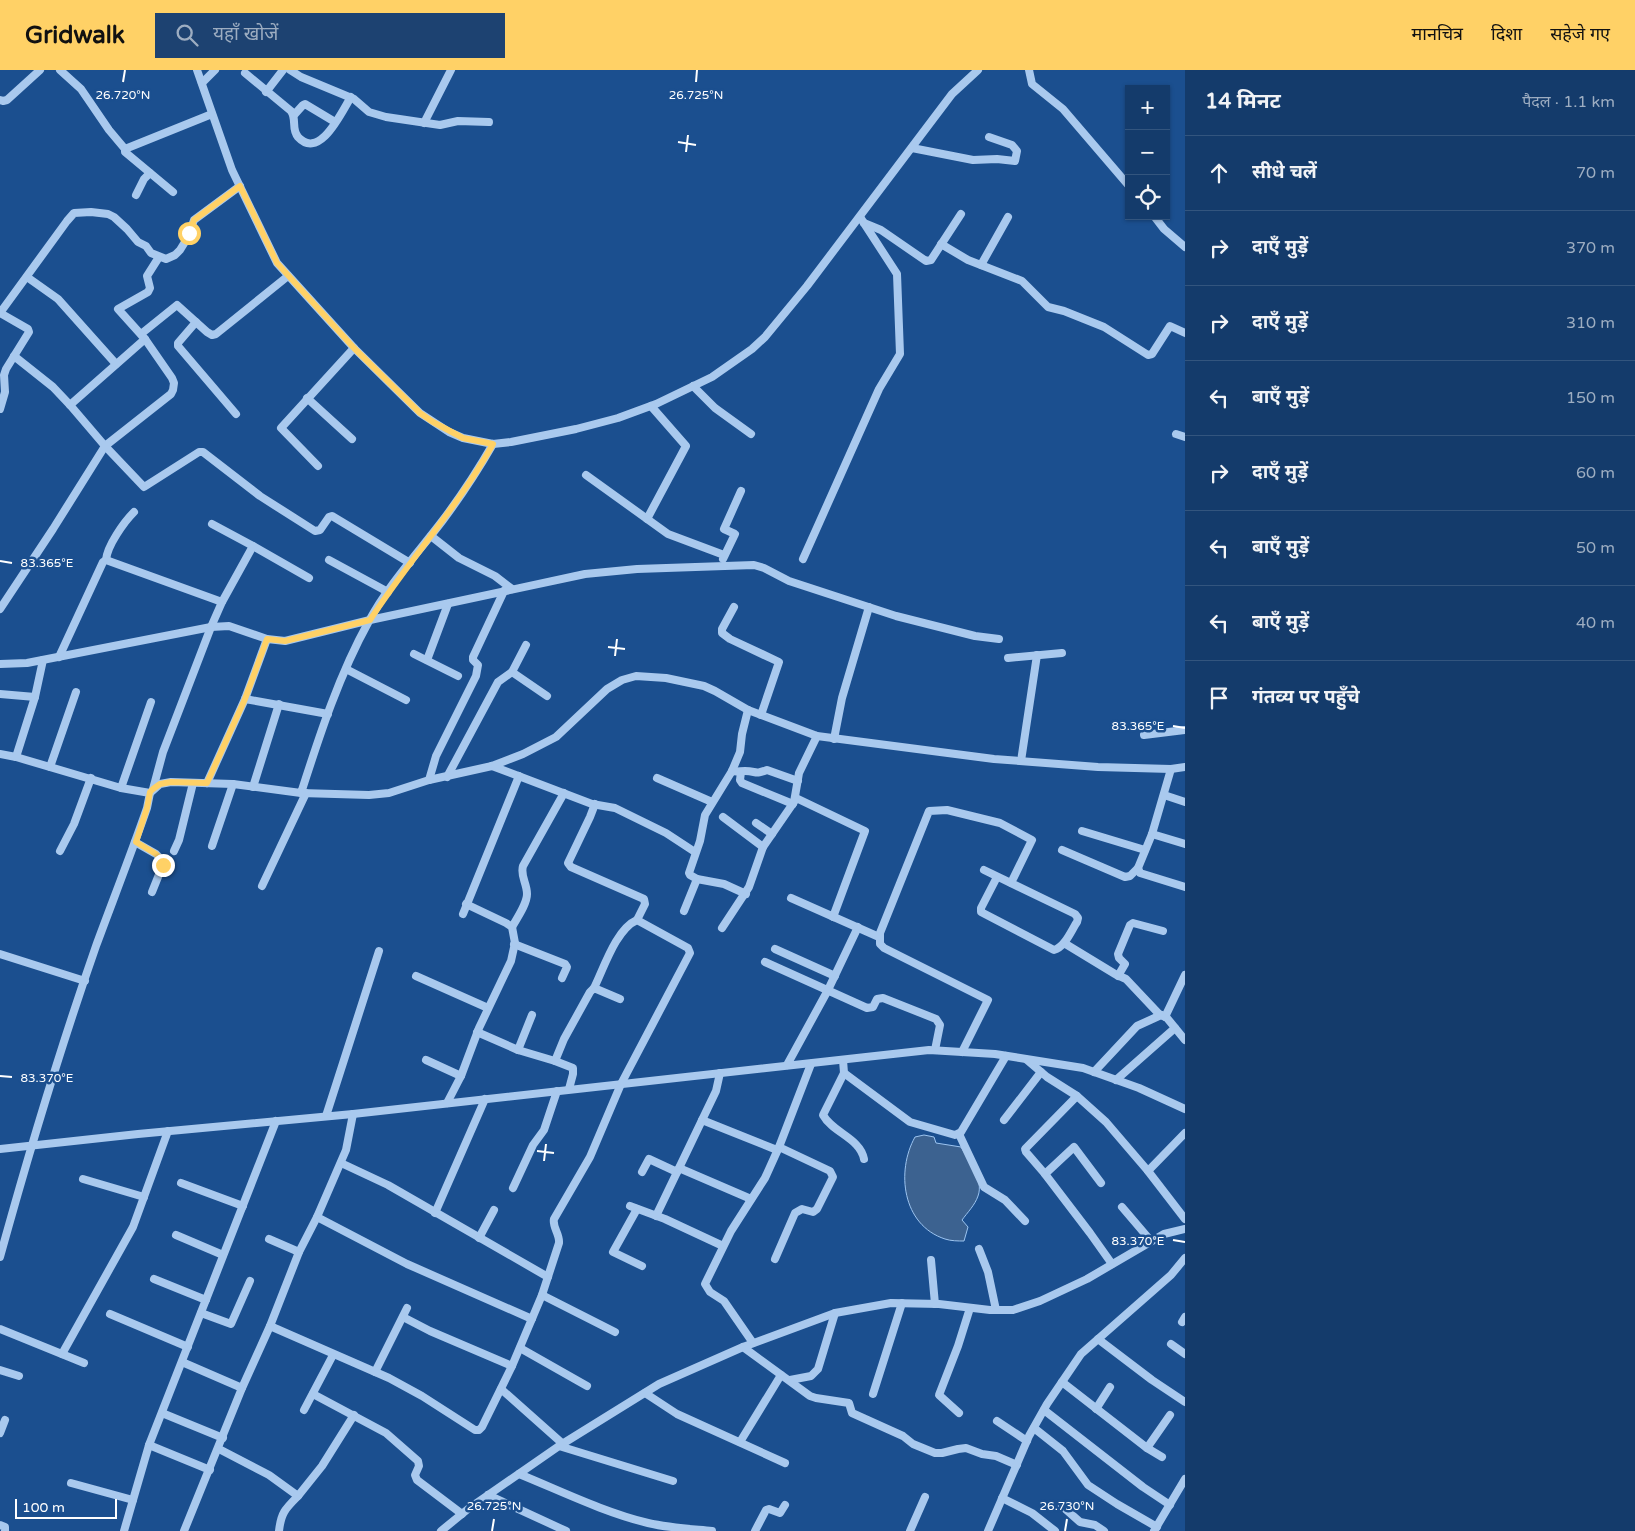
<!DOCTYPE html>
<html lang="hi">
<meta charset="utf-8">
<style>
body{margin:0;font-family:"Varela Round","Noto Sans Devanagari",sans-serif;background:#1d4271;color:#f1f3f6}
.controls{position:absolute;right:15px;top:15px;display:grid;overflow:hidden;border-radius:0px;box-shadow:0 1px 4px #0004}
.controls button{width:45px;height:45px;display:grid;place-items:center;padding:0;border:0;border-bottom:1px solid #33557e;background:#143b6b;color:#f1f3f6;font:25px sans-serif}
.scale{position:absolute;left:15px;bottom:12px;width:102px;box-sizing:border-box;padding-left:5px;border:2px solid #fff;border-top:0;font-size:14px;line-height:18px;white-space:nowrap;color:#fff;-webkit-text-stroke:4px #1b4f8f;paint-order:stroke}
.stop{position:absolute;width:15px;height:15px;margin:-11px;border:4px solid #ffd166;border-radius:50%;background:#fff}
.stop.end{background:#ffd166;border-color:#fff;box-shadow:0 1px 5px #0008}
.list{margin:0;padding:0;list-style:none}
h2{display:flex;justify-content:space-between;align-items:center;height:65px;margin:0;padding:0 20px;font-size:21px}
h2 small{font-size:16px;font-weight:400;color:#9dadc1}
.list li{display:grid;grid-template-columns:32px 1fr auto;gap:15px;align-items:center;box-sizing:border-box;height:75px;padding:0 20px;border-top:1px solid #33557e}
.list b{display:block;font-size:19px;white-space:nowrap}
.list em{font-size:16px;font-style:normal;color:#9dadc1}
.icon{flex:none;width:28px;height:28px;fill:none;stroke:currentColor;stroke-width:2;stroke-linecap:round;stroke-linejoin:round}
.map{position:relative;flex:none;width:1185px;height:1461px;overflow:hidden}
header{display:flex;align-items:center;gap:30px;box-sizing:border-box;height:70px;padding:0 25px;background:#ffd166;color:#111}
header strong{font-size:24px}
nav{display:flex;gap:28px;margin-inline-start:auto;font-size:18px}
.search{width:350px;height:45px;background:#1d4271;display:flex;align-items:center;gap:12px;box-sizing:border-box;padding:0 18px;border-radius:0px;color:#9dadc1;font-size:19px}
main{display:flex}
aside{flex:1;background:#143b6b}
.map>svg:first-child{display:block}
</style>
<header>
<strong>Gridwalk</strong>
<div class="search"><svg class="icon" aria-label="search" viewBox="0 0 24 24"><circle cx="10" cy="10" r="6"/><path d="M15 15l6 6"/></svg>यहाँ खोजें</div>
<nav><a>मानचित्र</a><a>दिशा</a><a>सहेजे गए</a></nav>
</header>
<main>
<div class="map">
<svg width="1185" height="1461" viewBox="0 0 1185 1461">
<rect width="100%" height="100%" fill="#1b4f8f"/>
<path fill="#3c6290" stroke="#9cc4f0" d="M924,1065L934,1067L936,1073L961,1077C969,1091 984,1110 978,1126C975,1135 967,1143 962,1150L968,1157L964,1171C958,1171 951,1171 945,1169C902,1155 896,1101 915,1067Z"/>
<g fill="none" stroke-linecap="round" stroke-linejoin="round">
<g stroke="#a9c9ee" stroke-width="8">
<path d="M60,0L81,19L109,60L125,79"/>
<path d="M197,0L232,100L277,193L354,278L420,343L449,362L463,368L493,374L511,372L576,359L618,348L656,334L712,307L752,279L765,267L807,216L952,24L978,0"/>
<path d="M290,0L301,7L354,29L369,42L386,47L440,55L458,51L489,52"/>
<path d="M1029,0L1032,14L1063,39L1129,116"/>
<path d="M245,3L291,41C297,49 291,59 298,67C320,91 342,41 351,27"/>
<path d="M202,13L215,0"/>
<path d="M266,22L283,0"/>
<path d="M0,30L3,31L7,30L40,0"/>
<path d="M294,45L303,35L305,34L335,52"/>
<path d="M424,53L451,0"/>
<path d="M912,78L973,90L997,89L1015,91L1017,81L1012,75L989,67"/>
<path d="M173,122L125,82V79L212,44"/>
<path d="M136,125L144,109L150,103"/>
<path d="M1154,146L1164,159L1185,177"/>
<path d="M864,153L881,160L926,191L931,190L961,144"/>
<path d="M941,174L968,190L1022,211L1048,237L1064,241L1104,257L1148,285L1152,284L1170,256L1185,263"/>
<path d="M981,195L1008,147"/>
<path d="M27,207L58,229L116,294"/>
<path d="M0,243L67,151L74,143L91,142L108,144L114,147L127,159L138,172L146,176L151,183L166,189L175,185L180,180L188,167L194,150L240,116"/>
<path d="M0,243L28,259L29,262L6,299L4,305L5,322L0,339"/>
<path d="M196,252L178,273V276L236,344"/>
<path d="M141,264L177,235L207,262L212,265L216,264L288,206"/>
<path d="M14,286L53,317L70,335L105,376L144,417L199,382H203L260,426L315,461L320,460L329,447L332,446L410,493"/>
<path d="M693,316L715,338L751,364"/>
<path d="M307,328L352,369"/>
<path d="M70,335L145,269"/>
<path d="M1176,364L1185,367"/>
<path d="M318,396L281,358L354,278"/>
<path d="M586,405L668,464L724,485"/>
<path d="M647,449L686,376L651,336"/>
<path d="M212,454L253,476L309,508"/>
<path d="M431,466L459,488L495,506L512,519"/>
<path d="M723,489L735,464L724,459L741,421"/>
<path d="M803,489L879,319L900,284L897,204L860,147"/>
<path d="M106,490C107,476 124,452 134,442"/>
<path d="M329,490L388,522"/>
<path d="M734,537L722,559V563L730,569L779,592L761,645"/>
<path d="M0,539L53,459L105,376L171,324L173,320L174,313L172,308L145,269L118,239L148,222L150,218L147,206L159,187"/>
<path d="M414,584L458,606"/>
<path d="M59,587L103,492L106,490L222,532"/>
<path d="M1008,588L1062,583"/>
<path d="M427,590L448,534"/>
<path d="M0,594L27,593L211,557L229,556L267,569L285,571L370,550L585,504L637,499L754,495L764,498L789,511L896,546L975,566L999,569"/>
<path d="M346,599L406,630"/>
<path d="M512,602L547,626"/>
<path d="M0,624L35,627"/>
<path d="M245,629L328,644"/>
<path d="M1144,665L1185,660"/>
<path d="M834,669L842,628L869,537"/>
<path d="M0,684L16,687L121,718L150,723"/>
<path d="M16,687L35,627L43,590"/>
<path d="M1021,691L1037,585"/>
<path d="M492,696L592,734L615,738L666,763L695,782"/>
<path d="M50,697L76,622"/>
<path d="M1171,699L1152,764L1138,798L1140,803L1185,817"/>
<path d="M732,701C737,702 740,701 745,701C757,701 754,705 767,700L798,711"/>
<path d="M741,702L740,710L742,713L793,734"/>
<path d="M447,707L498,612L512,602L526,575"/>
<path d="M657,708L712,732"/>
<path d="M429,710L436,686L476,606L478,595L473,590V587L504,521"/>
<path d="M207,713L245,629L267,569"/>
<path d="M253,717L279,634"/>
<path d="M121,718L151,632"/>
<path d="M153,719L163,682L211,557L222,532L253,476"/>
<path d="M301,723L369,725L389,723L429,710L492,696L523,684L556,667L607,619L622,610L636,606L666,608L704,616L715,621L748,640L817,666L994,689L1098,697L1171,699L1185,697"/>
<path d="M1164,725L1185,732"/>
<path d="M796,728L865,761L833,847"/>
<path d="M723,747L763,777"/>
<path d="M756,753L772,764"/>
<path d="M1082,761L1145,780"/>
<path d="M1152,764L1185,774"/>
<path d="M135,772L156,784L164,792L152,822"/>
<path d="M212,776L233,714"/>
<path d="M1062,780L1125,807L1130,806L1138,798"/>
<path d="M60,781L74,754L91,708"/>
<path d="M174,781L179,770L193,713"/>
<path d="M984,800L1075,844L1078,848L1077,852C1071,861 1065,877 1054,880L981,842V838L997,807"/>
<path d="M697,809L724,814L746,824"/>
<path d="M262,816L306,723"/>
<path d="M791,828L879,867"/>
<path d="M684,841L697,809L690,805L689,803L700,771L705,745L732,701L740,682L742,664L748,640"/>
<path d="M463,844L519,706"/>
<path d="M512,857C517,848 527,834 527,824C527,813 520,806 523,796L564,723"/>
<path d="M722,858L749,817L763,777L794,732L799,703L817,666"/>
<path d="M1064,873L1115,904L1126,909L1159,944L1167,948L1185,970"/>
<path d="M514,874L565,894L567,897L562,908"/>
<path d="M775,879L835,906"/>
<path d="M0,884L85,911"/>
<path d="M765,892L867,938L873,937L877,929L883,928L936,949L940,955L935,980"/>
<path d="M416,906L488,938"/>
<path d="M1118,906L1125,894L1119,888L1118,884L1130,855L1133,853L1163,861"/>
<path d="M594,918C604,898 616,859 637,850"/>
<path d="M1165,947L1185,905"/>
<path d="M477,962L518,980L532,945"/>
<path d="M518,980L555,991"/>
<path d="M962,982L988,930L884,878L880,874V863L929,741L947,740L1000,753L1032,770L1011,813"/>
<path d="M426,990L461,1006"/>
<path d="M843,990L844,1003L910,1052L955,1065L961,1062L1006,986"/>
<path d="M1027,990L1047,1007L1077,1026L1106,1052L1148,1101L1185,1149"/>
<path d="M787,995L828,920L858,857"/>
<path d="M1094,1002L1137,956L1161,945"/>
<path d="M844,1003L823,1045C833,1063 860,1068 864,1089"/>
<path d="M1116,1010L1175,958"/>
<path d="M569,1019L573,1004V998L555,991L564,969L590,922L594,918L620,929"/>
<path d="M447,1033L461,1006L479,958L511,891L515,873L512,857L506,853L466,834"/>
<path d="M353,1044L346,1080L317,1147L407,1194L532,1249"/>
<path d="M326,1046L379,881"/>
<path d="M702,1050L777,1080"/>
<path d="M1004,1050L1041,1002"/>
<path d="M959,1064L984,1117L1005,1130L1025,1151"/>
<path d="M0,1079L138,1064L353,1044L929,980L995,984L1083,998L1139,1018L1185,1039"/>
<path d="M341,1093L388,1115L548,1207"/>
<path d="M679,1098L751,1129"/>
<path d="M1148,1101L1185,1063"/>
<path d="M642,1102L649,1089L677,1102"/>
<path d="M1045,1104L1026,1082L1025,1079L1077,1026"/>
<path d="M83,1109L144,1127"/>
<path d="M181,1113L243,1136"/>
<path d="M1101,1113L1074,1077L1045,1104L1090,1163L1112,1194"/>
<path d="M513,1118L533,1075L544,1060L557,1021"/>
<path d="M630,1136L665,1149L723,1176"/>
<path d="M1122,1137L1151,1171"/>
<path d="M637,1139L613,1182L642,1196"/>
<path d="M435,1143L485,1029"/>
<path d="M656,1146L716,1021L720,1003"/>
<path d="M176,1165L223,1185"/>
<path d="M479,1168L494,1140"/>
<path d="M269,1169L299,1182"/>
<path d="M979,1179L988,1202L996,1240"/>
<path d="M0,1187C29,1082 60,979 96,876C113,830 131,784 147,738L150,723L160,714L171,712L233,714L301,723C320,664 339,605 369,551C389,514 418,483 443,450C461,426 478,400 493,374"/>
<path d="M775,1189L795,1143L802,1139L813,1142L817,1139L833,1107L830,1101L779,1077"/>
<path d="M931,1190L935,1234"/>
<path d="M154,1209L206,1230"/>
<path d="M542,1225L615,1262"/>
<path d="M201,1243L231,1254L250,1211"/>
<path d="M110,1244L188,1277"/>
<path d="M403,1247L430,1261L512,1296"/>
<path d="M1182,1252L1185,1247"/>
<path d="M270,1256L389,1308L422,1326L475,1360H479L482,1357L512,1296L542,1225L559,1173C560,1164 552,1157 554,1149L590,1087L621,1014L690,883L688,878L637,850L645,834L644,829L571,797L568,793L590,747L595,734"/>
<path d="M0,1259L84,1293"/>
<path d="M1098,1269L1152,1310L1185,1332"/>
<path d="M753,1273L724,1231L710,1222L705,1214L731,1161L765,1108L779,1077L811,994"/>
<path d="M1171,1274L1185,1284"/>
<path d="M743,1277L810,1326L816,1328L849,1333L852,1343L903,1366L913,1374L935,1383H942L958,1379L966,1378L982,1384L996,1386L1017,1395"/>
<path d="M520,1278L587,1316"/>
<path d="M62,1284L133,1157L168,1061"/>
<path d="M182,1292L242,1318"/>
<path d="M0,1300L19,1306"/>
<path d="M375,1302L407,1238"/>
<path d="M790,1310L811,1306L818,1299L835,1243"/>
<path d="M1062,1312L1147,1378L1162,1387"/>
<path d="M501,1319L563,1374"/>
<path d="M645,1323L677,1344L785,1393"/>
<path d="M313,1324L386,1363L418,1391L419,1396L415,1405L417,1410L462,1444"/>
<path d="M873,1324L902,1233"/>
<path d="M1096,1339L1110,1317"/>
<path d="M304,1340L333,1285"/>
<path d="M1044,1340L1143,1417L1170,1435"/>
<path d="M162,1343L223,1368"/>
<path d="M959,1343L939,1325L958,1276L970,1238"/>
<path d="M997,1351L1027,1371"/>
<path d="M1034,1358L1063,1381L1088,1415L1117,1434L1157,1457"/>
<path d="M0,1363L5,1350"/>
<path d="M740,1372L781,1305"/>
<path d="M149,1375L210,1400"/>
<path d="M559,1376L673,1411"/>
<path d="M1147,1378L1170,1345"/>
<path d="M219,1379L269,1405L298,1426L322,1396L354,1345"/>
<path d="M519,1404C561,1421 603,1442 648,1453C669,1458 691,1459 712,1461"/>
<path d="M71,1413L133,1430"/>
<path d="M488,1425L566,1461"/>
<path d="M1002,1428L1032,1443L1055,1461"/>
<path d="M1062,1436L1080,1452L1095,1455L1104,1461"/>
<path d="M0,1455L5,1457V1461"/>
<path d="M124,1461L149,1375L276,1051"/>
<path d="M184,1461L242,1318L270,1256L299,1182L317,1147"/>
<path d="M279,1461C281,1443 285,1439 298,1426"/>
<path d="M441,1461L468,1439L559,1376L659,1314L743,1277L835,1243L891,1233L939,1234L990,1240H1013L1040,1231L1087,1209L1164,1164L1185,1159"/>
<path d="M755,1461L766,1440L769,1439L780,1443L785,1435"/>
<path d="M910,1461L925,1427"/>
<path d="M988,1461L1029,1366L1047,1334L1081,1284L1171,1205L1185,1188"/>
<path d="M1154,1461L1185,1409"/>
</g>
</g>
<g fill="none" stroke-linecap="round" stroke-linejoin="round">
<path stroke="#ffd166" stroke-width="6" d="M163,795L164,792L156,784L136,772L147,738L150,722L153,719L160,714L171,712L207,713L245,629L267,569L285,571L370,550C409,490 458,437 493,374L463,368L433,352L420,343L354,278L277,193L240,116L194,150L189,163"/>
</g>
<path fill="none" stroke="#fff" stroke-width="2" d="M123,12L125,0M696,12L697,0M678,72L696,75M686,82L688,65M0,491L12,493M608,577L625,579M615,586L617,569M1173,656L1185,658M0,1006L12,1007M537,1081L554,1083M544,1091L546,1074M1173,1170L1185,1172M492,1461L494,1449M1065,1461L1067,1449"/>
<g font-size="12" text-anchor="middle" fill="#fff" stroke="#1b4f8f" stroke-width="5" stroke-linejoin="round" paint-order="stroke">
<text x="123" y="29">26.720°N</text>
<text x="696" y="29">26.725°N</text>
<text x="47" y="497">83.365°E</text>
<text x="1138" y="660">83.365°E</text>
<text x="47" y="1012">83.370°E</text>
<text x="1138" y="1175">83.370°E</text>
<text x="494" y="1440">26.725°N</text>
<text x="1067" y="1440">26.730°N</text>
</g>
</svg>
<div class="controls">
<button>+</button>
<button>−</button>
<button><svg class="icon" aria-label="locate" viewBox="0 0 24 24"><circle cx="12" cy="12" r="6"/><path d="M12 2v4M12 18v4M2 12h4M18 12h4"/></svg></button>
</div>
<div class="scale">100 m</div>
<div class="stop" style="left:189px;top:163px"></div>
<div class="stop end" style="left:163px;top:795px"></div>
</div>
<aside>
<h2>14 मिनट<small>पैदल · 1.1 km</small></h2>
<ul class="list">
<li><svg class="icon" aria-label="ahead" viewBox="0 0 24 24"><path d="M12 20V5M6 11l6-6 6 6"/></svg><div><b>सीधे चलें</b></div><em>70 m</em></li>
<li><svg class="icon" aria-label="right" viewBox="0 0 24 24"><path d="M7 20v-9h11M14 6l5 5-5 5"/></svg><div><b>दाएँ मुड़ें</b></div><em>370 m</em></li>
<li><svg class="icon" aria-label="right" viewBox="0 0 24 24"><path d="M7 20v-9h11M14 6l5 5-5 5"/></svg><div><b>दाएँ मुड़ें</b></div><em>310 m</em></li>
<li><svg class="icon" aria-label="left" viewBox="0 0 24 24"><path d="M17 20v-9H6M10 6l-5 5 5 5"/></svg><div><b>बाएँ मुड़ें</b></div><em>150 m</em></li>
<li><svg class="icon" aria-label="right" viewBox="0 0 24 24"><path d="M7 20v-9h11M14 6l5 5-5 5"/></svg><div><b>दाएँ मुड़ें</b></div><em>60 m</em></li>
<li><svg class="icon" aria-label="left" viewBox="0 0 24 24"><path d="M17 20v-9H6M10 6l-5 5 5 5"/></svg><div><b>बाएँ मुड़ें</b></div><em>50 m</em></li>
<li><svg class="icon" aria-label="left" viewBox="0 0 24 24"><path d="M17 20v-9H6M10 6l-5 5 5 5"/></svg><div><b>बाएँ मुड़ें</b></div><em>40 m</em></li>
<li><svg class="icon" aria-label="arrive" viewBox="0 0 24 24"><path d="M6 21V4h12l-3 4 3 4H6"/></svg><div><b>गंतव्य पर पहुँचे</b></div></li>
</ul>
</aside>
</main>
